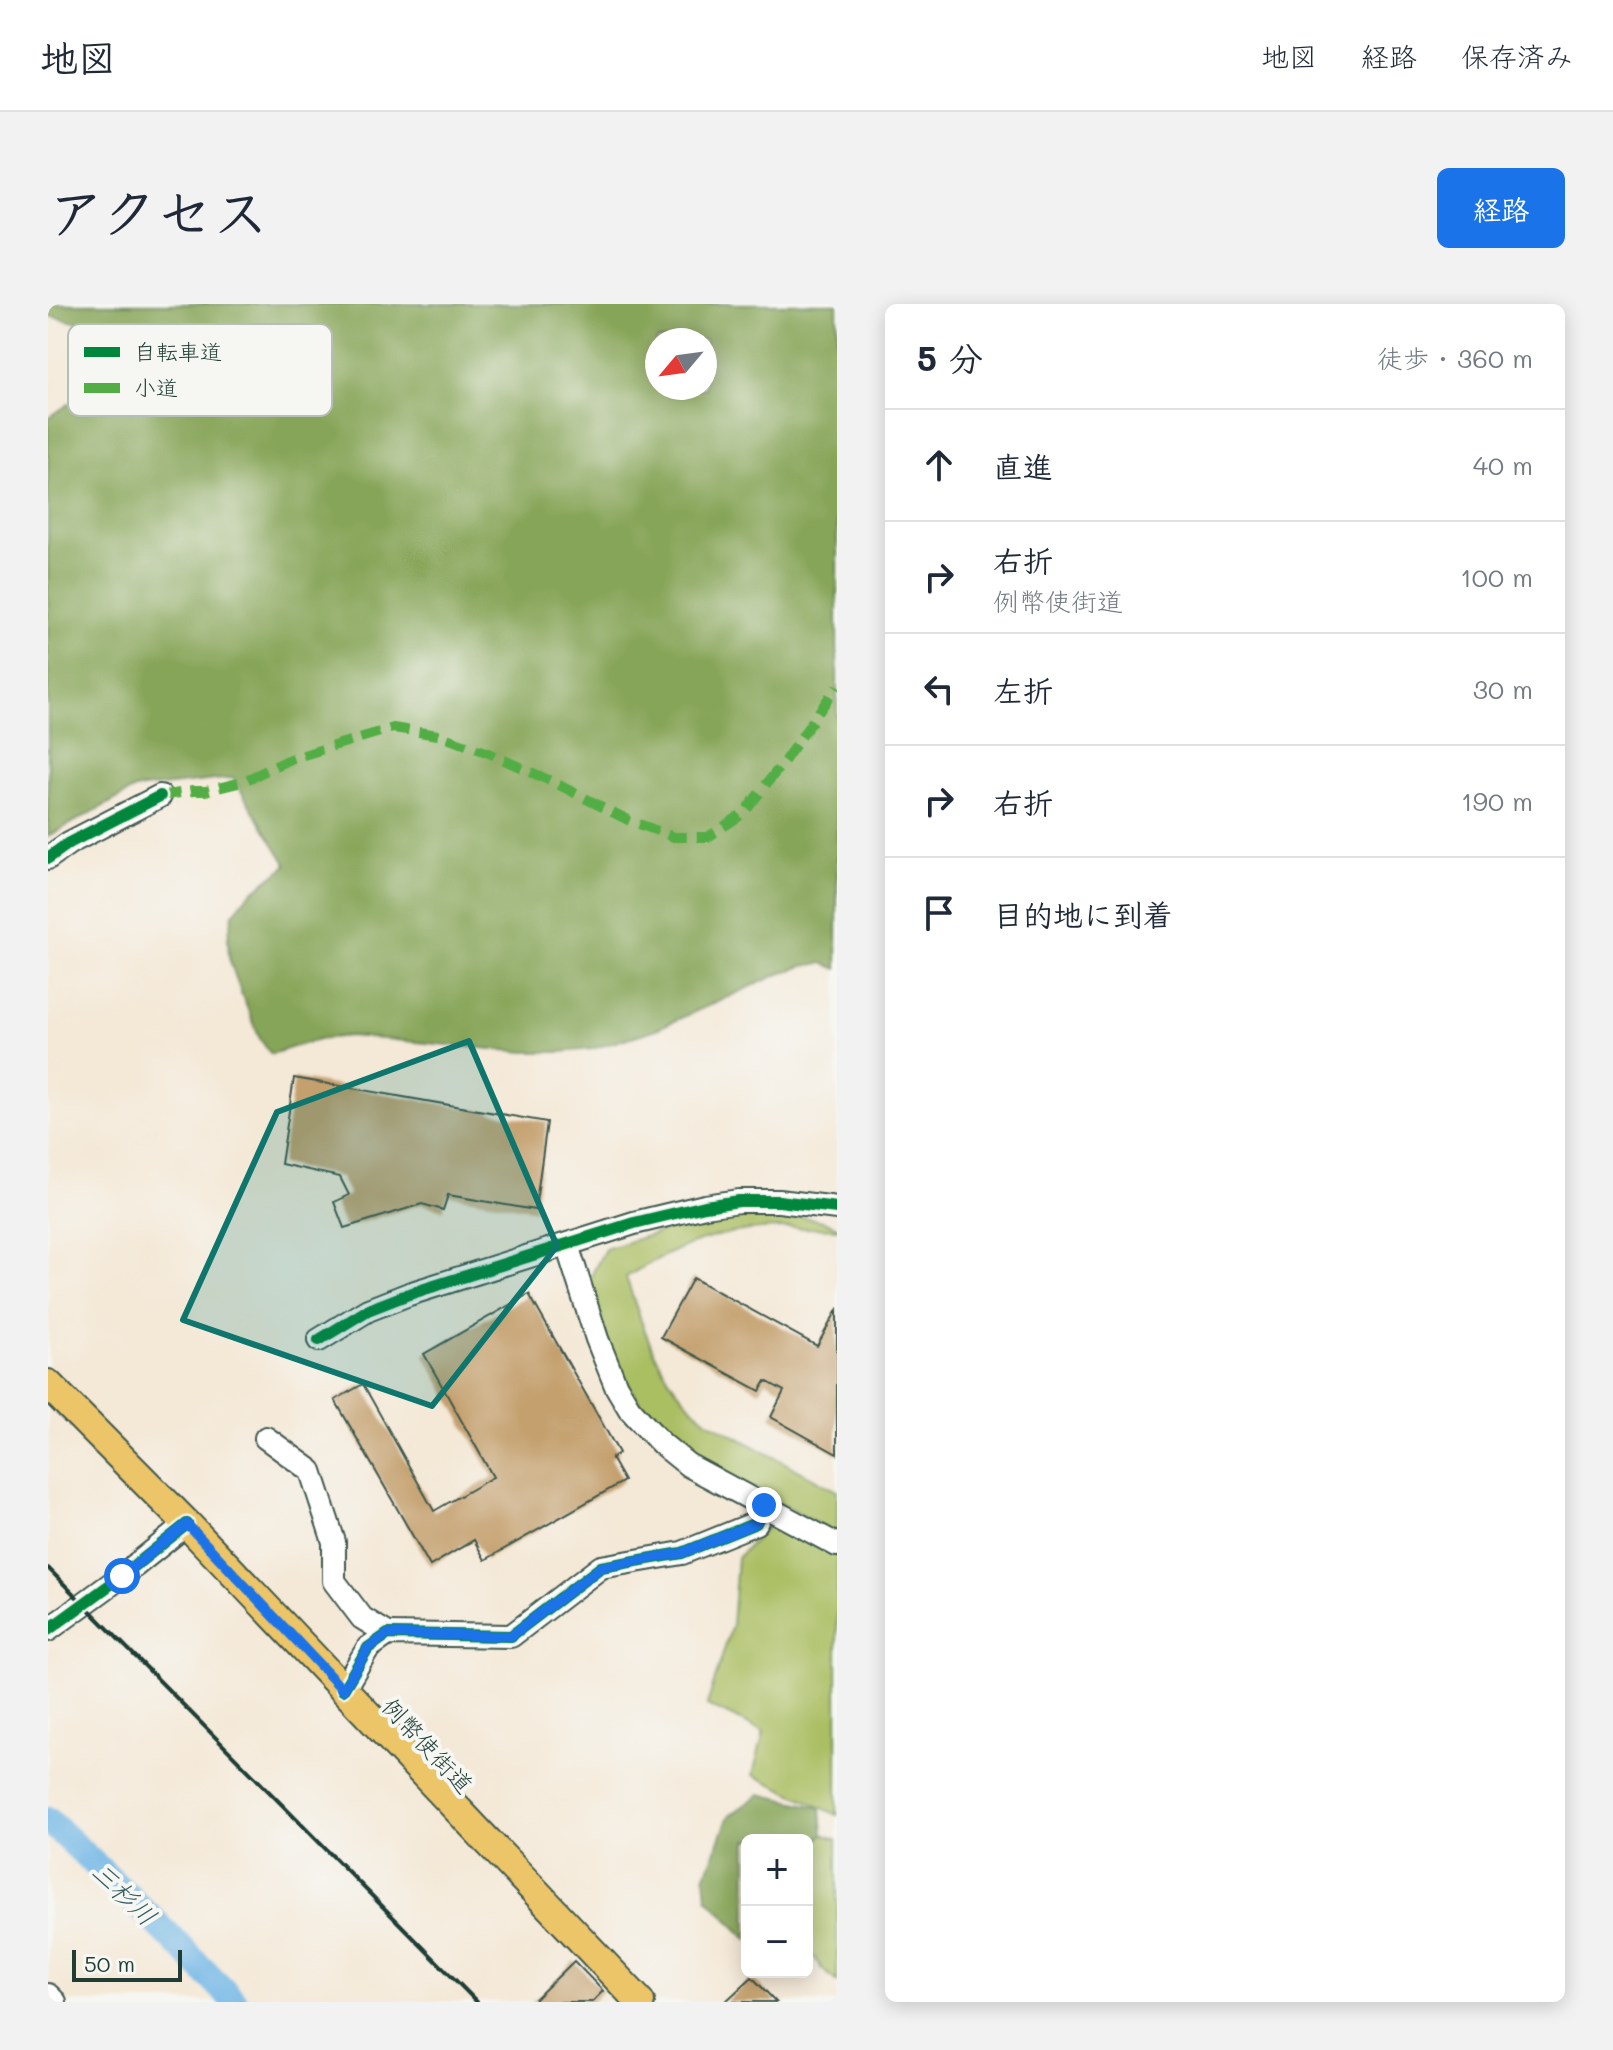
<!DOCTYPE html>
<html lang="ja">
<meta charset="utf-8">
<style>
body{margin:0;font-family:Mali,"Klee One",sans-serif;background:#f2f2f3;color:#1f2937}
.controls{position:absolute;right:24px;bottom:24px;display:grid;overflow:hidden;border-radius:12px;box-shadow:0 4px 20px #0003}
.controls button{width:72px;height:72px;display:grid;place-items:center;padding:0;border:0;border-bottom:2px solid #e0e1e3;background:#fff;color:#1f2937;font:40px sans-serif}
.compass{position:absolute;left:597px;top:24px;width:72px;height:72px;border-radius:50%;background:#fff;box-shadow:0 4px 20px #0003;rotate:241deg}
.scale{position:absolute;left:24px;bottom:20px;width:110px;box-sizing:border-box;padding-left:8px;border:4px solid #1f3d34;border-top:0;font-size:22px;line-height:28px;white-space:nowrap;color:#1f3d34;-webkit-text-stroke:6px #f6f6f2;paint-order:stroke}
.stop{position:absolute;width:24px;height:24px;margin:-18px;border:6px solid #1a73e8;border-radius:50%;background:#fff}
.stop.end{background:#1a73e8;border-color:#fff;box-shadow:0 2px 8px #0008}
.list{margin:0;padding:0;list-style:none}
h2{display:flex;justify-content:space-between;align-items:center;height:104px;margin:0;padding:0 32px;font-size:34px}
h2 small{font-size:26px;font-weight:400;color:#747a83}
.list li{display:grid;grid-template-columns:52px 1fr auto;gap:24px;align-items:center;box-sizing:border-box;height:112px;padding:0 32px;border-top:2px solid #e0e1e3}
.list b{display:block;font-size:30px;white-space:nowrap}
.list p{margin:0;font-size:26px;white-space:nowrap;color:#747a83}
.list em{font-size:26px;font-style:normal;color:#747a83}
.icon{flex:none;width:44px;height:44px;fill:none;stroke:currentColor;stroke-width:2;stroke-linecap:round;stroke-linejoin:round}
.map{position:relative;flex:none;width:789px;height:1698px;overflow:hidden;border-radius:12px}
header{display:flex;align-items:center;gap:48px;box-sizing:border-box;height:112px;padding:0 40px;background:#fff;border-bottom:2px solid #e0e1e3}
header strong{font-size:38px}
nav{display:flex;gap:44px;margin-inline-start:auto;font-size:28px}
.intro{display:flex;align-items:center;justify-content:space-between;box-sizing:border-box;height:192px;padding:0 48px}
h1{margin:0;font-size:56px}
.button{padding:20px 36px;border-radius:12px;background:#1a73e8;color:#fff;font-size:28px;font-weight:700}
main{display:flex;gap:48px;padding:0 48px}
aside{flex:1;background:#fff;border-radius:12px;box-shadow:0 4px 20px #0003}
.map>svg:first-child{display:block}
</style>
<header>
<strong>地図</strong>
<nav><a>地図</a><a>経路</a><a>保存済み</a></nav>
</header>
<div class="intro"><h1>アクセス</h1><a class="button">経路</a></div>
<main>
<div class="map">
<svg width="789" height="1698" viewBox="0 0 789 1698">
<rect width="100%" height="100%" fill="#f6f6f2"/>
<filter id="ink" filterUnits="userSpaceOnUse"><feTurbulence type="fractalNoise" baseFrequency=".0125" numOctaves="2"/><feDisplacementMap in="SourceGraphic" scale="16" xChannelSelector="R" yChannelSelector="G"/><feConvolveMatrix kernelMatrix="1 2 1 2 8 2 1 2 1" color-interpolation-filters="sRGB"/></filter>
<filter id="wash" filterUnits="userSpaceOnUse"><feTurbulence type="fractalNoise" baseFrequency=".006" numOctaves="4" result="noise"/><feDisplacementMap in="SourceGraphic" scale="32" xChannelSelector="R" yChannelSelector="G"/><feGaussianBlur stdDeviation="1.8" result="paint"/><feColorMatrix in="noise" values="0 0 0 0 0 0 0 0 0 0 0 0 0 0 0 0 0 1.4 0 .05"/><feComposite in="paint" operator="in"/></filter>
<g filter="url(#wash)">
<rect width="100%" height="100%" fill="#f4e8d6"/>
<g fill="#aabe62" stroke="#647e4b" stroke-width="2">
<path d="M698,913C727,913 763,909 789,923V925C743,923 696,922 652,937C626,945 601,959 578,973C597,1030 612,1079 661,1118L789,1187V1230L651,1155L617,1129L594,1102L574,1072L563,1049L541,976L557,945L621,925L652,918Z"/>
<path d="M725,1217L789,1252V1511L705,1471L716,1428L659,1401L684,1321L689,1254Z"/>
<path d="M775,1530L789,1535V1678L774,1665L759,1643V1551Z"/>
</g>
<g fill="#87a558" stroke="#537146" stroke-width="2" fill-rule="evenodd">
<path d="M0,0H789V665L775,659L755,662L729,671L606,726L544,745L513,748H477L302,732L271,735L223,750L212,735L193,689L181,654L180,633L185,610L200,591L239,561L185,474L87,485L0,532V114L53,78L59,25L0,12ZM609,36H657V84H609Z"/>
<path d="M712,1490L773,1504L775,1530L759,1541V1536H699V1635L659,1594L657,1573L681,1512Z"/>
</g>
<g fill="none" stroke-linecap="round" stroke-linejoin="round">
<path stroke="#6eb5e5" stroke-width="26" d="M0,1516L112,1622L187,1698"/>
</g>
<g id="blocks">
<g fill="#c4a06e">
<path d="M246,774L499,818L487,906L400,891L395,906L374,900L296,924L286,898L301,891L292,873L233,860Z"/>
<path d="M645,974L769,1042L789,1006V1150L723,1113L736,1087L718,1077L712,1087L613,1033Z"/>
<path d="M481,990L571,1149L563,1154L576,1177L437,1256L426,1236L382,1262L287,1096L315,1080L386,1207L445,1173L376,1050Z"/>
<path d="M526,1657L555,1687L544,1698H484Z"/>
<path d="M704,1673L728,1698H677Z"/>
</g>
</g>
</g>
<g filter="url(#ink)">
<use href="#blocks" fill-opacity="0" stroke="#3f574c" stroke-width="2"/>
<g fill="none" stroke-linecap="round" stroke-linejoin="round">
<defs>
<g id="minor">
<path d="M0,554L21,539L112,492"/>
<path d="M519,941L549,1035L568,1082L581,1104L597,1122L614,1140L640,1161L789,1241"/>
<path d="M271,1036L320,1006L361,990L586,919L657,902L691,897H731L789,904"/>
<path d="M218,1134L263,1167L286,1238V1277L314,1314L340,1330"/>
<path d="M0,1326L74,1272L139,1220"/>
<path d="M295,1386L320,1344L340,1330L463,1332L553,1263L634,1249L708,1219L716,1201"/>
<path d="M0,1691L7,1698"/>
</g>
<path id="major" d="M0,1080L139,1220L592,1698"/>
</defs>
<use href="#minor" stroke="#3f574c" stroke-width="26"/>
<use href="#major" stroke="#3f574c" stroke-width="32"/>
<use href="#minor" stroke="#fff" stroke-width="22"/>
<use href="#major" stroke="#edc569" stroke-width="28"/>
<path stroke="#1f3d34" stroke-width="4" d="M0,1264L429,1698"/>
<path stroke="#52ad45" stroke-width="10" stroke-dasharray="20 10" stroke-linecap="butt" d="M112,492L145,487H158L194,478L242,455L345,424L390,431L441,449L509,480L580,516L626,533H660L696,509L737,456L789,382"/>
<defs>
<g id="cycleway">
<path d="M0,554L21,539L112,492"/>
<path d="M271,1036L320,1006L361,990L586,919L657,902L691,897H731L789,904"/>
<path d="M0,1326L74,1272L139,1220"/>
<path d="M295,1386L320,1344L340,1330L463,1332L553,1263L634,1249L708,1219L716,1201"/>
</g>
</defs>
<use href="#cycleway" stroke="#f6f6f2" stroke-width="17"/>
<use href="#cycleway" stroke="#00873e" stroke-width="12"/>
</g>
</g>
<g fill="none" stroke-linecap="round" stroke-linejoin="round" filter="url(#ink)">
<path stroke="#1a73e8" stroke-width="10" d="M74,1272L139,1220L295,1386L320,1344L340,1330L463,1332L553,1263L634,1249L708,1219L716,1201"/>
</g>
<path fill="#0f766e" fill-opacity="0.2" stroke="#0f766e" stroke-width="6" stroke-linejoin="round" d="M421,737L509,942L384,1102L135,1016L229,808Z"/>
<g text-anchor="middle" stroke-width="8" stroke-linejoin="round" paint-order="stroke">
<g font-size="24" fill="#1f3d34" stroke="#f6f6f2">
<text transform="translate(379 1442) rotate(47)" y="8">例幣使街道</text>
</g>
<g font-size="26" font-style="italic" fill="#335b60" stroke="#f6f6f2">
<text transform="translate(76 1590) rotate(44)" y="9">三杉川</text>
</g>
</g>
<rect x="20" y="20" width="264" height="92" rx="12" fill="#f6f6f2" stroke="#b6beb9" stroke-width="2"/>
<rect x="36" y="43" width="36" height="10" fill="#00873e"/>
<rect x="36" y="79" width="36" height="10" fill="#52ad45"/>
<g font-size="22" fill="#1f3d34">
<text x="86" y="56">自転車道</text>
<text x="86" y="92">小道</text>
</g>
</svg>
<div class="controls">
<button>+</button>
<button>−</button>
</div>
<svg class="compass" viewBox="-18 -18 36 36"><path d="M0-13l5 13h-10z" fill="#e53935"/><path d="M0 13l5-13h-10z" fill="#747a83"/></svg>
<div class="scale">50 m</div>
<div class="stop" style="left:74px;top:1272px"></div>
<div class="stop end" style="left:716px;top:1201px"></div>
</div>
<aside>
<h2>5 分<small>徒歩 · 360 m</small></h2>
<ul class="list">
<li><svg class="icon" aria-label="ahead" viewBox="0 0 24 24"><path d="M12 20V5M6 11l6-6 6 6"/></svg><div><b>直進</b></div><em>40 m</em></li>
<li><svg class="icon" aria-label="right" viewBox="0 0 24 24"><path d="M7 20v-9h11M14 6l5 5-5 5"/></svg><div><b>右折</b><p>例幣使街道</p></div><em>100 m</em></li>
<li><svg class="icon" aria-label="left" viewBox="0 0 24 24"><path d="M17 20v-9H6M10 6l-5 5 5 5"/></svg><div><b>左折</b></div><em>30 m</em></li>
<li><svg class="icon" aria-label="right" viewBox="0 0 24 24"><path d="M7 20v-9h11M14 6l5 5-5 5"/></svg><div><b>右折</b></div><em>190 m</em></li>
<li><svg class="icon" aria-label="arrive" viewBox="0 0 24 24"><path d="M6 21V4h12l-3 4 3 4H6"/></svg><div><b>目的地に到着</b></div></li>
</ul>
</aside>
</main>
